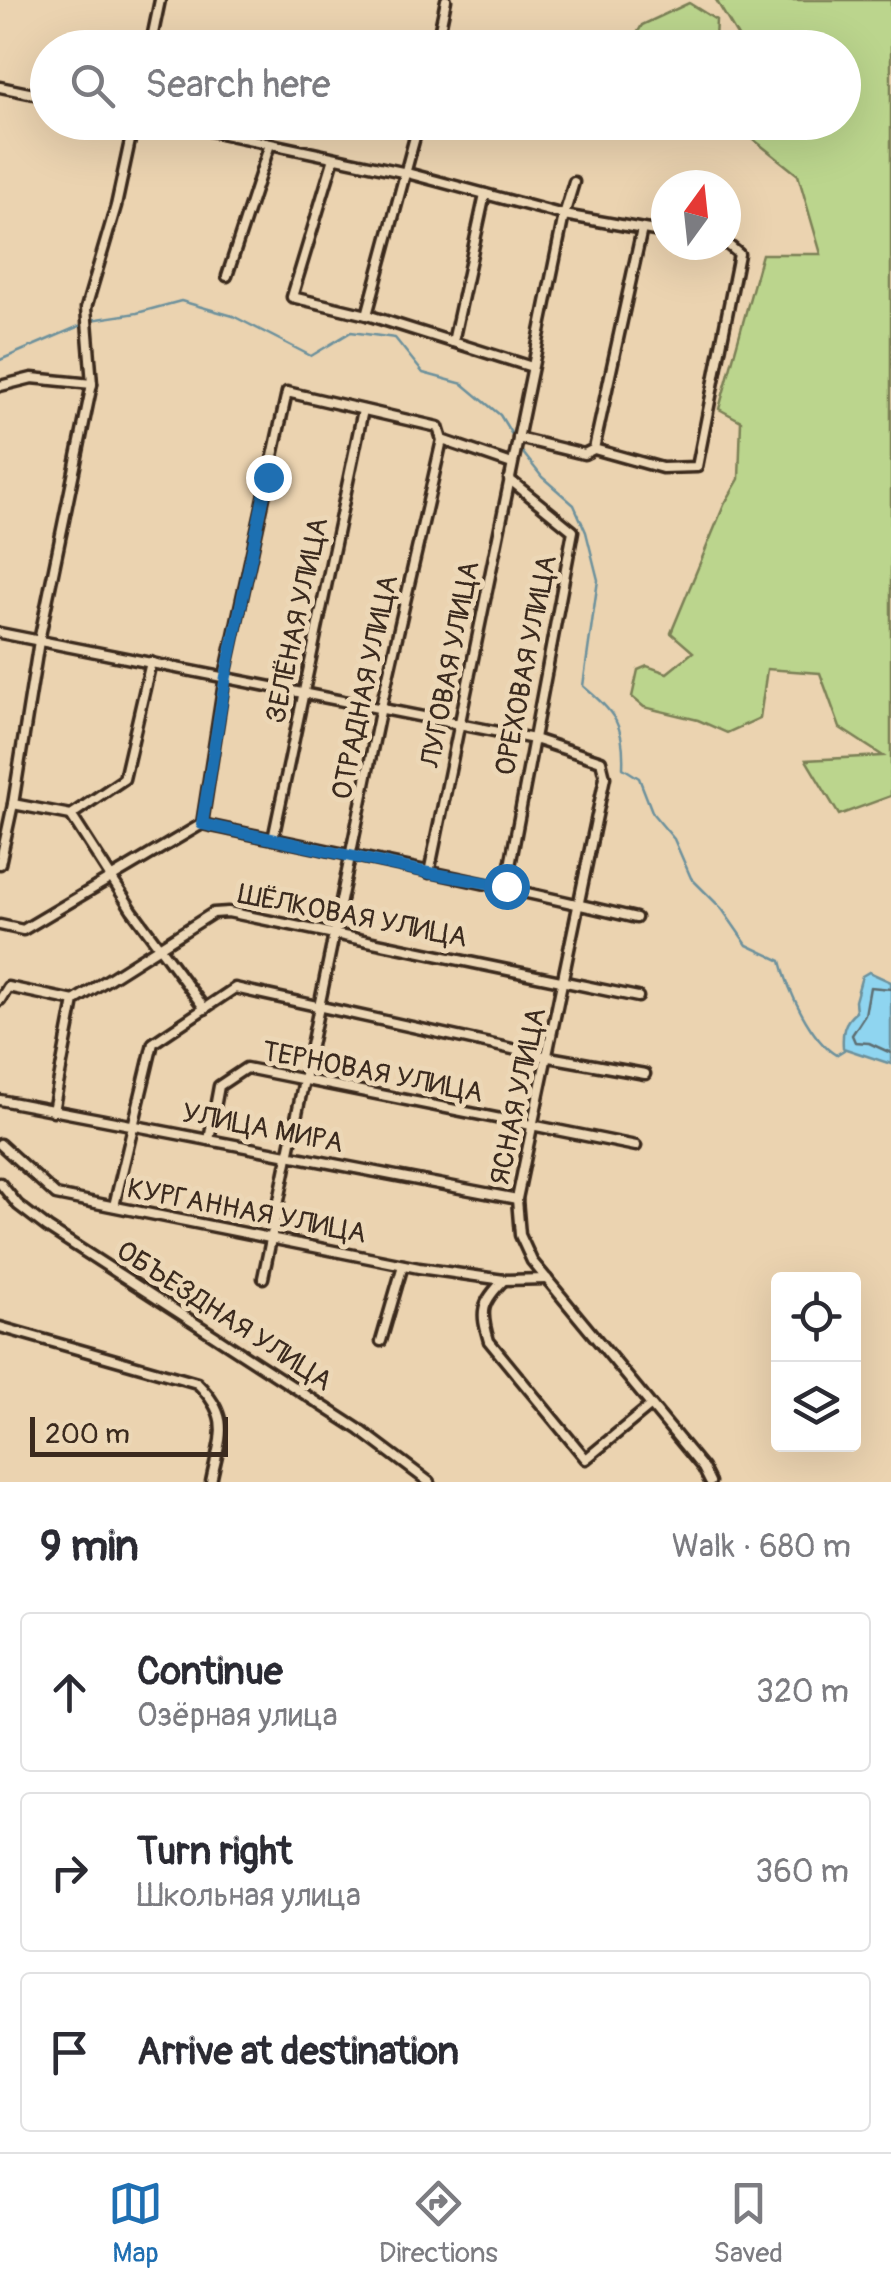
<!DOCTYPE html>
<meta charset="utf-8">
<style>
body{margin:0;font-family:Pangolin,sans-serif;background:#f2f2f3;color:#2b2b33}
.controls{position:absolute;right:30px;bottom:30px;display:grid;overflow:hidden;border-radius:10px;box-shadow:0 10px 40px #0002}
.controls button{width:90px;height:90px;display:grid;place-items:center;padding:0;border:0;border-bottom:2px solid #e1e1e2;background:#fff;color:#2b2b33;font:50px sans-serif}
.compass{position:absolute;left:651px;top:170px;width:90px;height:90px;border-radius:50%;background:#fff;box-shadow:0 10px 40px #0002;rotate:15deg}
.scale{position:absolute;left:30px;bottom:25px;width:198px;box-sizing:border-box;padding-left:10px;border:5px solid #3b2a1e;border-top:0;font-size:28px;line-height:35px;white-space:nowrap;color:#3b2a1e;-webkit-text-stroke:8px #ecd7b6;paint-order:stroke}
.stop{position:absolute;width:30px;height:30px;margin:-22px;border:8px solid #1f6fb2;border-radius:50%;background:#fff}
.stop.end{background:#1f6fb2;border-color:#fff;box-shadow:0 2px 10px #0008}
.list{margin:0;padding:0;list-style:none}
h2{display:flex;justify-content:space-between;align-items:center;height:130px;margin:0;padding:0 40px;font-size:42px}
h2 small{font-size:32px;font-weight:400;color:#7c7c81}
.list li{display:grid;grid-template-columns:65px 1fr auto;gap:30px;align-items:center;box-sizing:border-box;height:160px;margin:0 20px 20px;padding:0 20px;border:2px solid #e1e1e2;border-radius:10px}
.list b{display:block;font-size:38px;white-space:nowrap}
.list p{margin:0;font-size:32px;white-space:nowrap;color:#7c7c81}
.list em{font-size:32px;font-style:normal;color:#7c7c81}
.icon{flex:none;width:55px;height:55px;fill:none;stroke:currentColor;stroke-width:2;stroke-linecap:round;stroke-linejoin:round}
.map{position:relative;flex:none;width:891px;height:1482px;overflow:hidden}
.search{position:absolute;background:#fff;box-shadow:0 10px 40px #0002;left:30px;right:30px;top:30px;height:110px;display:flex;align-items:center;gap:25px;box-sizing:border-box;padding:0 35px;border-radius:55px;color:#7c7c81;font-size:38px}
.sheet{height:670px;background:#fff}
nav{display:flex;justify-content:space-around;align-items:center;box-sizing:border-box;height:140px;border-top:2px solid #e1e1e2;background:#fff;font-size:28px;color:#7c7c81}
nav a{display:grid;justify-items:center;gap:5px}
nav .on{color:#1f6fb2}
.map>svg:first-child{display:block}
</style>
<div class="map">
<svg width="891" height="1482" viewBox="0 0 891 1482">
<rect width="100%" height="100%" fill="#ebd3b0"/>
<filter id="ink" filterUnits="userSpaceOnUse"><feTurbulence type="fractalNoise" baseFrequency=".01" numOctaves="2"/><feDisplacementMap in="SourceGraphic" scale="20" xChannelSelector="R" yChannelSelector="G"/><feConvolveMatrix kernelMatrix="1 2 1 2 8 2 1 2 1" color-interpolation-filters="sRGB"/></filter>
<g filter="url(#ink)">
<g fill="#bbd58d" stroke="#7b8056" stroke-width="2.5">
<path d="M716,0H891V796L839,815L806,760L883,756L840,728L820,673L767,669L760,718L727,733L698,720L644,707L632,697L638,670L647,666L667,673L693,652L671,633L724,505L739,479L741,421L719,409L762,254H821L798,175L733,123L844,122V48L744,47Z"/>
<path d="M689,3L716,20L715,40L722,47H629L642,25Z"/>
</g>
<path fill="#8fd5f0" stroke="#6d919c" stroke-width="2.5" d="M869,972L891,982V1064L843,1048C842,1033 843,1022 856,1012L855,1001L862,976Z"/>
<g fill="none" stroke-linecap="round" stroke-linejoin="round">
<path stroke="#5d6e72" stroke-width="2.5" d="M891,989L870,987L865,1015L852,1035L855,1042L869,1043L891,1053"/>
<g stroke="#6d919c" stroke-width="2.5">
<path d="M91,320L137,313L181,301L233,316L311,356L351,332L395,338L423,373L463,384L500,415L514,438"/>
<path d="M0,360L84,324"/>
<path d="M520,449L542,477L574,505L586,532L598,580L583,686C615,713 625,725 623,768L639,778L653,814L674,839L691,878L722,909L747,945L781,961C788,991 811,1040 836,1055L844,1050"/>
</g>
<defs>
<g id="minor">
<path d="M150,48L160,0"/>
<path d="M436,48L446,0"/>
<path d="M0,87L48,97"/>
<path d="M168,122L407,173L564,215L666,233"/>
<path d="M334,158L292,297L367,315L532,367"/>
<path d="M227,276L270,144"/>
<path d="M367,315L419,122"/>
<path d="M453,342L485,194"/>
<path d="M0,386L32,378L92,384"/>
<path d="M518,438L584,454L594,449L662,468L697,467L739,254L726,243"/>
<path d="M594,449L642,229"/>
<path d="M0,633L534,739L601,761L605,777L517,1199L520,1235L532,1261L703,1468L710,1482"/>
<path d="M13,804L71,815L124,779L151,662"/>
<path d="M71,815L132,910L205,1009"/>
<path d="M202,824L225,676L287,392L438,427L442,440L512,464"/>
<path d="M273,839L363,410"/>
<path d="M0,864L13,804L39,641L92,384L86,308L116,206L134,122"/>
<path d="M429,873L564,215L574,182"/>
<path d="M506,887L573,531L509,479"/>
<path d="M0,925L23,930L202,824C347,855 492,883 636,918"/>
<path d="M0,1000L8,987L74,1001"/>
<path d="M0,1100L517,1199"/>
<path d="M53,1111L74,1001L213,913L228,912L638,997"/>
<path d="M209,1140L219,1086L246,1068L636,1146"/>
<path d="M0,1144L56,1195L419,1268L504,1280L547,1279"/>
<path d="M0,1183L18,1205L48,1228L360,1430L429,1482"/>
<path d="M114,1206L153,1043L235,988L549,1057L645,1074"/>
<path d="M263,1278L381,707L442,440"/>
<path d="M504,1280C481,1303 480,1311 489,1341L586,1459L650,1406"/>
<path d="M0,1327L197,1383C233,1419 220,1436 211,1482"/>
<path d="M381,1341L403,1265"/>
</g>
</defs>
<use href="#minor" stroke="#3b2a1e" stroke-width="15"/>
<use href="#minor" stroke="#ecd7b6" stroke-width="8"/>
</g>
</g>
<g fill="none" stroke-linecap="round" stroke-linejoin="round" filter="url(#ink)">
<path stroke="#1f6fb2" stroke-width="12" d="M268,477L226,676L202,824L429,873L506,886"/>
</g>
<g text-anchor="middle" stroke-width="10" stroke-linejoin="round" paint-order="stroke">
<g font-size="28" fill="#3b2a1e" stroke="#ecd7b6">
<text transform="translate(296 620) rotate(-78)" y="10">ЗЕЛЁНАЯ УЛИЦА</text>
<text transform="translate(449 664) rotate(-79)" y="10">ЛУГОВАЯ УЛИЦА</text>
<text transform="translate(525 665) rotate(-79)" y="10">ОРЕХОВАЯ УЛИЦА</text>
<text transform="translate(364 687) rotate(-78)" y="10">ОТРАДНАЯ УЛИЦА</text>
<text transform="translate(353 915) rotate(11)" y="10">ШЁЛКОВАЯ УЛИЦА</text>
<text transform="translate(373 1071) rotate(11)" y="10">ТЕРНОВАЯ УЛИЦА</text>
<text transform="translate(517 1096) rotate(-78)" y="10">ЯСНАЯ УЛИЦА</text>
<text transform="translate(263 1127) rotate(11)" y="10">УЛИЦА МИРА</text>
<text transform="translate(247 1210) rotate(11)" y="10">КУРГАННАЯ УЛИЦА</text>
<text transform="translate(225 1315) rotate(33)" y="10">ОБЪЕЗДНАЯ УЛИЦА</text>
</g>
</g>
</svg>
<div class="controls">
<button><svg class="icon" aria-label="locate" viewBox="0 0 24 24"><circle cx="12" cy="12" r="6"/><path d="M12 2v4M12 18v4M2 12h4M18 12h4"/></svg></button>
<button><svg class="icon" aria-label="layers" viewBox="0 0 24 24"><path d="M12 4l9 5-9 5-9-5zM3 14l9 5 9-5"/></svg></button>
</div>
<svg class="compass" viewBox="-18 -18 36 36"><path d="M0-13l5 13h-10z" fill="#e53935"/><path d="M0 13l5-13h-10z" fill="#7c7c81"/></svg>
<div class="scale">200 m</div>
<div class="stop" style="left:506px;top:886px"></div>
<div class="stop end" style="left:268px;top:477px"></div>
<div class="search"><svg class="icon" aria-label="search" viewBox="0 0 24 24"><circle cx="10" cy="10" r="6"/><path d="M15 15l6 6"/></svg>Search here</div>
</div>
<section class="sheet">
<h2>9 min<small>Walk · 680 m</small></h2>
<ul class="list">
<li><svg class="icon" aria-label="ahead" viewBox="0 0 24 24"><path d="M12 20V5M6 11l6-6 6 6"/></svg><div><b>Continue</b><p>Озёрная улица</p></div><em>320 m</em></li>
<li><svg class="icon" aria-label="right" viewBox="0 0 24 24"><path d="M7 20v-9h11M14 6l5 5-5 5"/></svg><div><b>Turn right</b><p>Школьная улица</p></div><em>360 m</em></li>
<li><svg class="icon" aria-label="arrive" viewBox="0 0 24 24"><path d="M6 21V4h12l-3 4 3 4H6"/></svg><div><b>Arrive at destination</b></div></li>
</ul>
</section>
<nav>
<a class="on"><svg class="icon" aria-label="map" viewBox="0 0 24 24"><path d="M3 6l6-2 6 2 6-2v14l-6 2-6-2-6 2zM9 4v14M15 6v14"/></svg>Map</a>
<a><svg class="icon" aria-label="directions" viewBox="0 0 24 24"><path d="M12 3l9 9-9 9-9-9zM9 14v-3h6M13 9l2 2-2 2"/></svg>Directions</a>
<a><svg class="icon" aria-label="saved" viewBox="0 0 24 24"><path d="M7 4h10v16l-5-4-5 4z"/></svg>Saved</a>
</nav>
